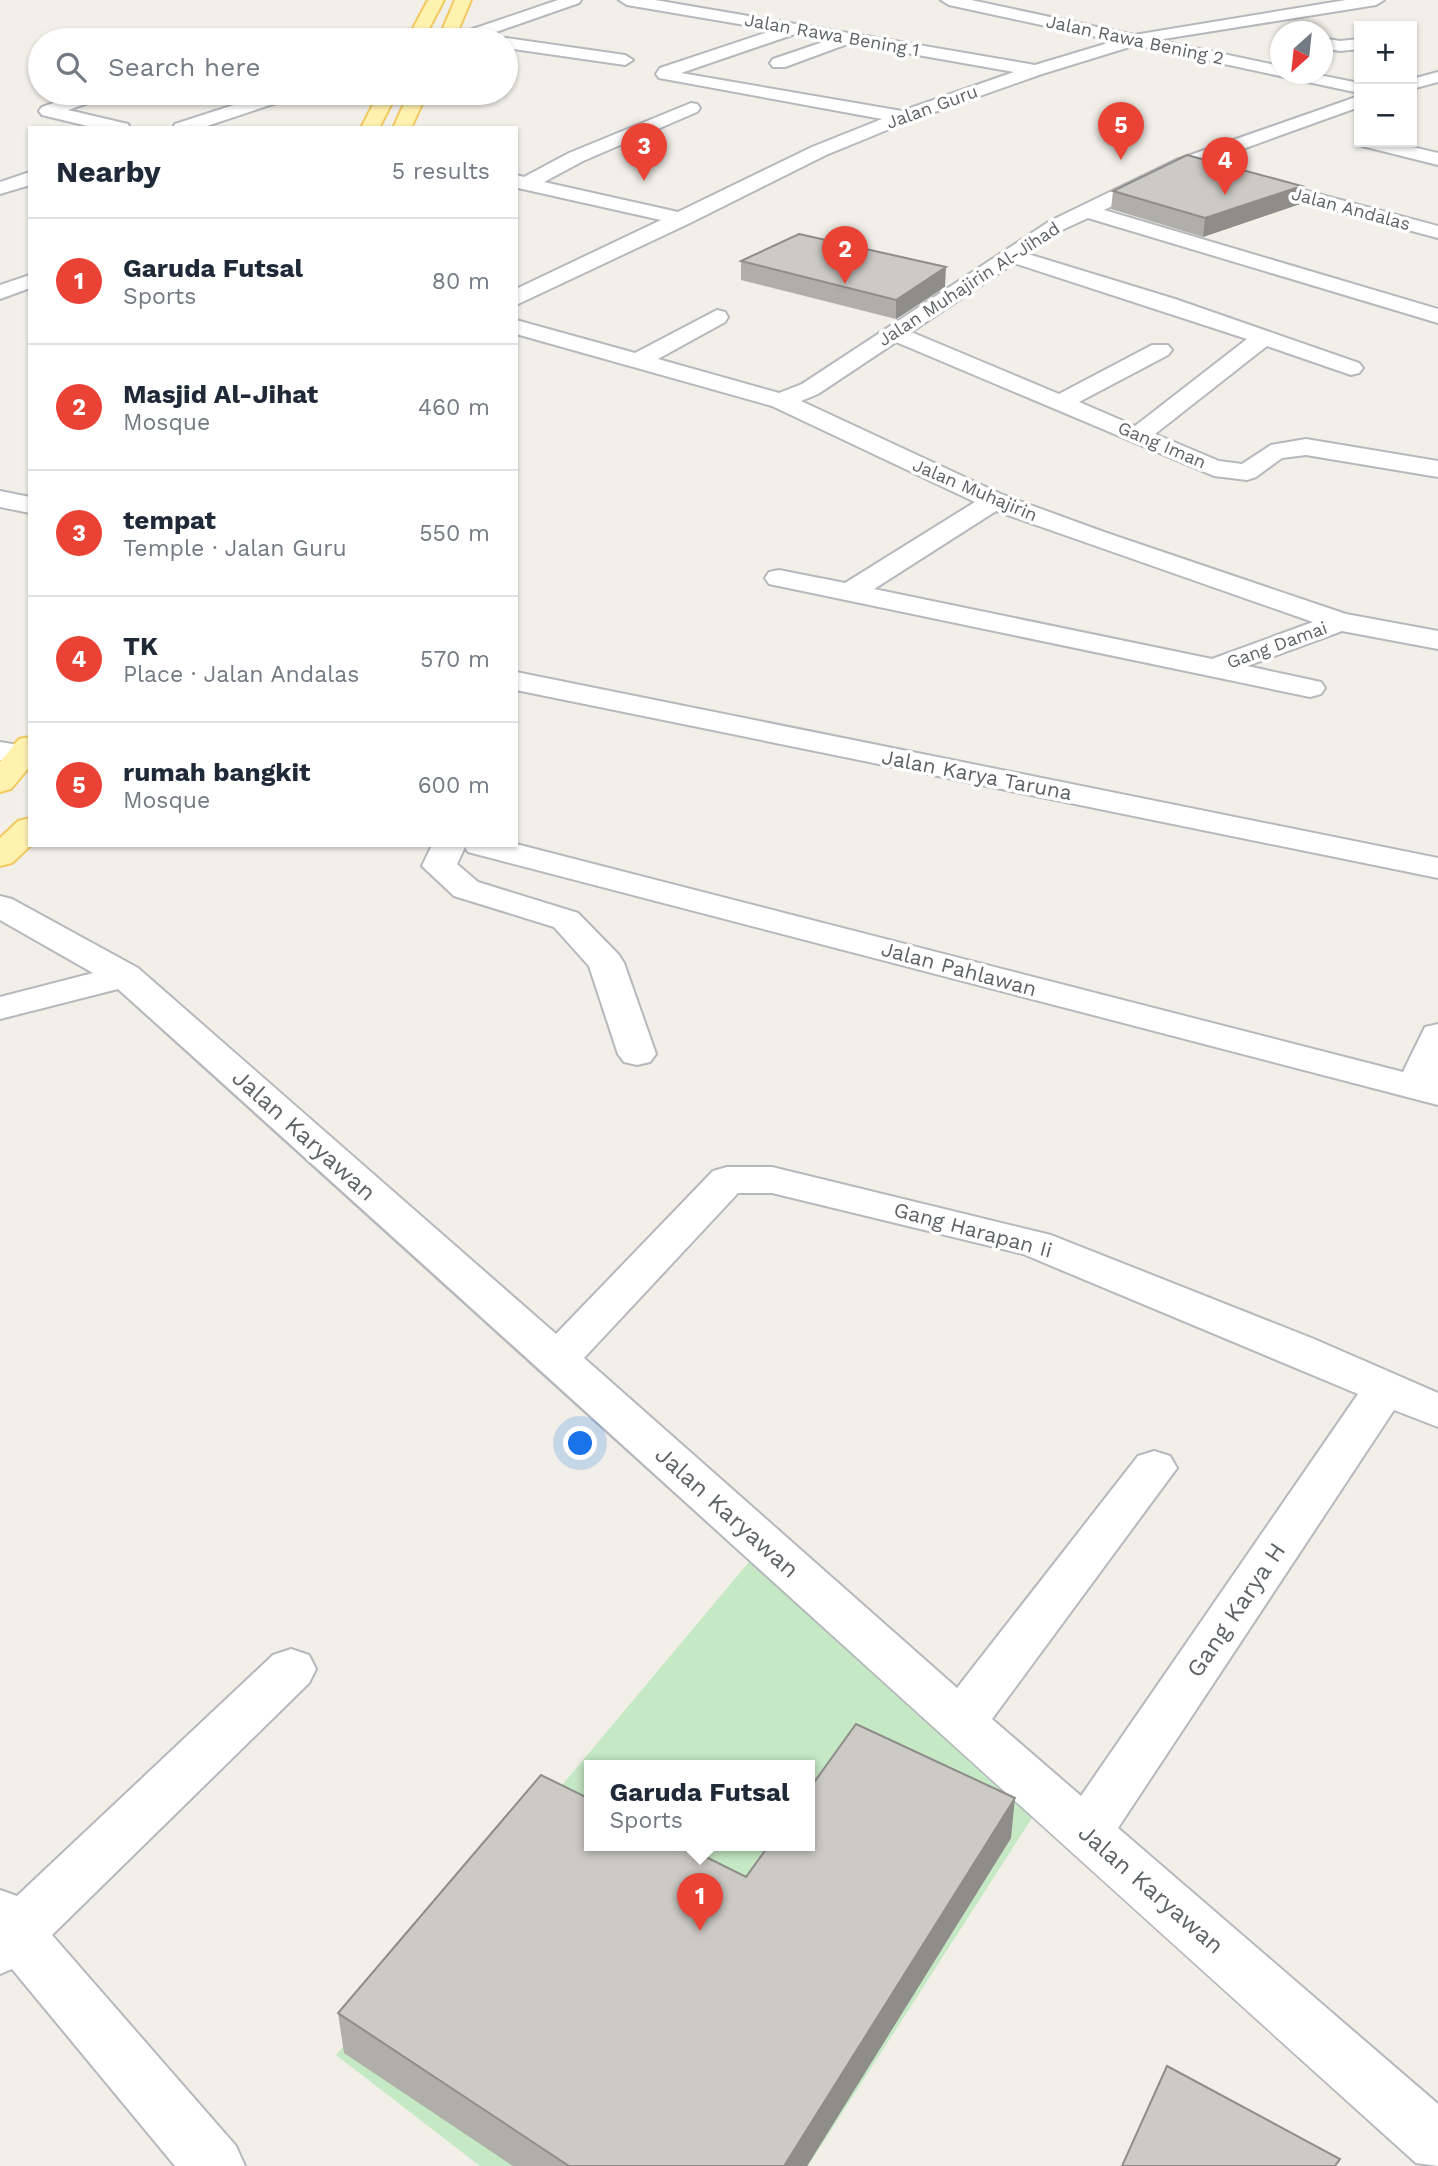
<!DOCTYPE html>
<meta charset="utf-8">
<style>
body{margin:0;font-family:"Work Sans",sans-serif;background:#f6f6f7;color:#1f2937}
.controls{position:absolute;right:21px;top:21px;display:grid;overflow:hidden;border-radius:0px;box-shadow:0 2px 5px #0004}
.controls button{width:63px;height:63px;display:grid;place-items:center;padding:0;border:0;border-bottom:2px solid #e0e1e3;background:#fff;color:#1f2937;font:35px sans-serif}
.compass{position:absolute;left:1270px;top:21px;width:63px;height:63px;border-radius:50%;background:#fff;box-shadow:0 2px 5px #0004;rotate:207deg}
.you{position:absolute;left:581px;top:1444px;width:24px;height:24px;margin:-18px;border:5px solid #fff;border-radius:50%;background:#1a73e8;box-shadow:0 0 0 10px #1a73e833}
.badge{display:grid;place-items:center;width:46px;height:46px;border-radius:50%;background:#ea4335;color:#fff;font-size:23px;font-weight:700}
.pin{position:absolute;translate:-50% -58px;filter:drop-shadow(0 2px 4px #0008)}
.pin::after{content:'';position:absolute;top:37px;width:24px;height:21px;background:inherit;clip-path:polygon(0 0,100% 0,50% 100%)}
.popup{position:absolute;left:584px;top:1760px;width:231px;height:91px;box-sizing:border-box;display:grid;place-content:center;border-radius:0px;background:#fff;filter:drop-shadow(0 2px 5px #0005);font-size:23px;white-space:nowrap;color:#747a83}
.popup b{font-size:26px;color:#1f2937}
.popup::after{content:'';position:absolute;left:50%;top:100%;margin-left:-14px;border:14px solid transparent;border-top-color:#fff}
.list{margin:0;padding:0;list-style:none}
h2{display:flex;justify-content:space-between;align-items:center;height:91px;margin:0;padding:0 28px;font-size:30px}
h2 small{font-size:23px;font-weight:400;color:#747a83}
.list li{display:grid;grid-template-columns:46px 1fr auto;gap:21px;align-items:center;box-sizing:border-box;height:126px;padding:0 28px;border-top:2px solid #e0e1e3}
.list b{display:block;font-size:26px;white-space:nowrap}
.list p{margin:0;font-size:23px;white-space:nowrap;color:#747a83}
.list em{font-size:23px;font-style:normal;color:#747a83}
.icon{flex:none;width:38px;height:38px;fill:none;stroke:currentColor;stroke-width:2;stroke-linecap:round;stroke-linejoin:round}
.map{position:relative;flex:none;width:1438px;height:2166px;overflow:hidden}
.search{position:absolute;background:#fff;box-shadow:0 2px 5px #0004;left:28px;top:28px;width:490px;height:77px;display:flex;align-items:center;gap:18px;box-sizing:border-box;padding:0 24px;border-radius:38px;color:#747a83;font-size:26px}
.panel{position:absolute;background:#fff;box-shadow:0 2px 5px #0004;left:28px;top:126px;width:490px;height:721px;border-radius:0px}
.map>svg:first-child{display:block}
</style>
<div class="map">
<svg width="1438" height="2166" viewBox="0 0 1438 2166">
<rect width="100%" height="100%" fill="#f1efe8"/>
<path fill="#c5e8c5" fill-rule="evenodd" d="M754,1556L1039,1807L808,2166H480L336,2055ZM590,1765H810V1845H590Z"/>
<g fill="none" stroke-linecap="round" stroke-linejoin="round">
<defs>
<g id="minor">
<path d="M558,0H581L579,3L473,40L438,39L440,35L464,32Z"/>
<path d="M619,0H655L1035,65L1115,41L949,5L941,0H971L1134,35L1346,0H1384L1376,5L1157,40L1280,66V74H1314L1359,83V93L1136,45L1042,74L909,121L826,155L690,223L516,305V289L661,220L518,188L516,175L524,177L569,153L691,103L697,104L700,108L697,112L583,161L544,182L678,212L812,147L882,119L659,78L656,74L660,68L774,30L627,5ZM795,34L829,40L773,59L770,63L773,67H785L850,43L1014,72L902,111L681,73Z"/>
<path d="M179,35L187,40H167L169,36Z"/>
<path d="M506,38L625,55L633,60L625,65L506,48V40H500Z"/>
<path d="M1322,38L1340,41L1359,39V49L1340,51L1322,48Z"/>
<path d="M1438,72V82L1412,89V79Z"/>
<path d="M83,93H108L105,97L68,110L128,124L130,128H96L42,115L39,111L42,107Z"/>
<path d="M271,93H297L294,97L201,128H173L175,124Z"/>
<path d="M1359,96V107L1190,168L1104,210L1438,309V323L1088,218L1064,229L1028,254L1175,299L1359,363L1363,368L1359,373L1351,375L1267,346L1155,434L1219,461L1242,464L1271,445L1306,439L1438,461V477L1306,455L1282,458L1256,477L1247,480L1214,476L896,342L818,394L801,401L1003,495L1104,532L1346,614L1438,631V649L1342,631L1247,666L1321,682L1325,688L1321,694L1310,697L769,584L765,578L769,572L779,570L845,583L975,502L772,406L516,334V320L635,353L717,310L725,312L728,317L725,322L658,359L779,393L802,384L1050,221L1176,160ZM1014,263L1247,339L1135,426L1079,402L1168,355L1172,350L1168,345H1152L1059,394L911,332ZM996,511L1313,622L1212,659L874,589Z"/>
<path d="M1360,142H1391L1438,153V165L1362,146Z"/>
<path d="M30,172V185L0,194V182Z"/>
<path d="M1251,176L1438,226V238L1244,186L1241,182L1244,178Z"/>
<path d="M30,275V288L0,299V285Z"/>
<path d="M0,491L30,497V513L0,507Z"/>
<path d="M516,672L1438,858V878L516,690Z"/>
<path d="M0,742L30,747V763L22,764L0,760Z"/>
<path d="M516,844L1403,1072L1425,1027L1438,1024V1105L468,852L465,847L457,864L478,882L578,913L619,955L624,963L656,1054L650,1062L637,1065L624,1062L618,1054L589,966L554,927L454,896L422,866L432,845Z"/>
<path d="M0,896L12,899L138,968L556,1334L713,1171L727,1167H772L1051,1235L1314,1339L1438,1393V1427L1394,1410L1118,1828L1438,2104V2166L1416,2163C982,1773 552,1379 118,989L0,1019V997L93,973L0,920ZM738,1193H772L1023,1254L1358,1394L1081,1796L992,1719L1177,1468L1170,1456L1154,1451L1138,1456L957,1688L584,1358Z"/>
<path d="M291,1649L309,1655L316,1669L309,1683L52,1935L236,2146L245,2166H175L12,1969L0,1974V1890L17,1896L273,1655Z"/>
</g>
<g id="major">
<path d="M428,0H444L423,40H407Z"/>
<path d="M455,0H471L454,40H438Z"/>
<path d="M379,93H397L379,128H361Z"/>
<path d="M409,93H427L411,128H393Z"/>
<path d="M30,737V766L11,789L0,792V762L19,739Z"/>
<path d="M30,818L31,845L12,863L0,866V838L18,821Z"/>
</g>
</defs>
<use href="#minor" stroke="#b5b8bc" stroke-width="4"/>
<use href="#major" stroke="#f2c960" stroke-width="4"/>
<use href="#minor" fill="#fff" fill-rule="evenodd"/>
<use href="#major" fill="#fff2af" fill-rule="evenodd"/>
</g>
<g fill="#afaea9">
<path d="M1113,191L1300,204L1203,237L1111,209Z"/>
<path d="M741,261L945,287L896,319L741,280Z"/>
<path d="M1011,1838L807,2166H513L344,2053L338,2013L746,1877Z"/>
</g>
<g fill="#8f8d8a">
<path d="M1302,186L1300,204L1203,237L1205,218Z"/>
<path d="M946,267L945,287L896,319V300Z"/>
<path d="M1015,1798L1011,1838L807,2166H784Z"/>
</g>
<g fill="#cccac5" stroke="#8f8d8a" stroke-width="2">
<path d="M1187,155L1302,186L1205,218L1113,191Z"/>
<path d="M799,234L946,267L896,300L741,261Z"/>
<path d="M856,1724L1015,1798L784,2166H569L338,2013L541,1775L590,1799V1845H682L746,1877L769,1845H810V1788Z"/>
<path d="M1167,2066L1340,2159L1335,2166H1122Z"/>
</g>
<g text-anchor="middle" stroke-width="7" stroke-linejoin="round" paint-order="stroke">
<g font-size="18" fill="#5f6368" stroke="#fff">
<text transform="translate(832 35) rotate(10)" y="6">Jalan Rawa Bening 1</text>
<text transform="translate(1135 40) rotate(12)" y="6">Jalan Rawa Bening 2</text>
<text transform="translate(932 107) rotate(-20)" y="6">Jalan Guru</text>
<text transform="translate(1351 209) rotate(15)" y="6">Jalan Andalas</text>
<text transform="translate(969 284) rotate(-33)" y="6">Jalan Muhajirin Al-Jihad</text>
<text transform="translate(1162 445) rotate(23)" y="6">Gang Iman</text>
<text transform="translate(975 490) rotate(23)" y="6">Jalan Muhajirin</text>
<text transform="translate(1277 645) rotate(-20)" y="6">Gang Damai</text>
</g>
<g font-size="21" fill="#5f6368" stroke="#fff">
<text transform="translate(977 775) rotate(11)" y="7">Jalan Karya Taruna</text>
<text transform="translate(959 969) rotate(15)" y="7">Jalan Pahlawan</text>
<text transform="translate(973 1230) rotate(15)" y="7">Gang Harapan Ii</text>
</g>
<g font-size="24" fill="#5f6368" stroke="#fff">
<text transform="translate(304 1135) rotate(42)" y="8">Jalan Karyawan</text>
<text transform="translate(727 1512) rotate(42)" y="8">Jalan Karyawan</text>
<text transform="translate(1236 1610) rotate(-56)" y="8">Gang Karya H</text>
<text transform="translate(1151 1889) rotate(41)" y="8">Jalan Karyawan</text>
</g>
</g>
</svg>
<div class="controls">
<button>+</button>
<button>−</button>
</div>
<svg class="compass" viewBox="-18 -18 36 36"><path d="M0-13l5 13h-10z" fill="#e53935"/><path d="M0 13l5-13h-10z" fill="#747a83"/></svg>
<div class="you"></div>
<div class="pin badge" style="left:700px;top:1931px">1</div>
<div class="popup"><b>Garuda Futsal</b>Sports</div>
<div class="pin badge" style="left:845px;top:284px">2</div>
<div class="pin badge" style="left:644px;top:181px">3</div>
<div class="pin badge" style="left:1225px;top:195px">4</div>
<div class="pin badge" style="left:1121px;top:160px">5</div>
<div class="search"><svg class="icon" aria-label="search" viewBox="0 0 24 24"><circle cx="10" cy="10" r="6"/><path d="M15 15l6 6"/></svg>Search here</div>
<section class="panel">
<h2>Nearby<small>5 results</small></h2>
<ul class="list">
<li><span class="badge">1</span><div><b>Garuda Futsal</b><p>Sports</p></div><em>80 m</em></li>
<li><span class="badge">2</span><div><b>Masjid Al-Jihat</b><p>Mosque</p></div><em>460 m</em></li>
<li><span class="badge">3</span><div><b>tempat</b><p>Temple · Jalan Guru</p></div><em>550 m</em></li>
<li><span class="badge">4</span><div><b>TK</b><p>Place · Jalan Andalas</p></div><em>570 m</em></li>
<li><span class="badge">5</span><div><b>rumah bangkit</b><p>Mosque</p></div><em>600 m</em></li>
</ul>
</section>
</div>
